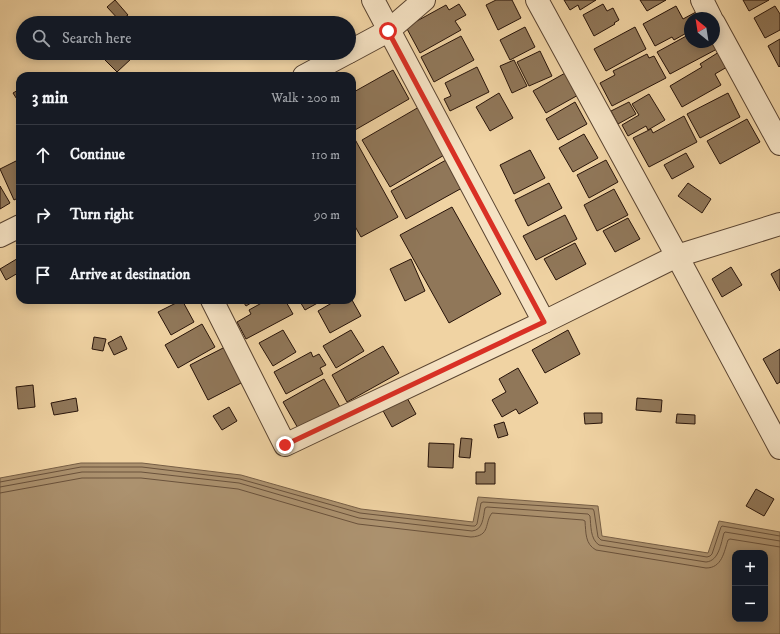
<!DOCTYPE html>
<meta charset="utf-8">
<style>
body{margin:0;font-family:"IM FELL DW Pica",serif;background:#242831;color:#f1f3f6}
.controls{position:absolute;right:12px;bottom:12px;display:grid;overflow:hidden;border-radius:8px;box-shadow:0 2px 10px #0003}
.controls button{width:36px;height:36px;display:grid;place-items:center;padding:0;border:0;border-bottom:1px solid #363941;background:#171b24;color:#f1f3f6;font:20px sans-serif}
.compass{position:absolute;left:684px;top:12px;width:36px;height:36px;border-radius:50%;background:#171b24;box-shadow:0 2px 10px #0003;rotate:330deg}
.stop{position:absolute;width:12px;height:12px;margin:-9px;border:3px solid #d93025;border-radius:50%;background:#fff}
.stop.end{background:#d93025;border-color:#fff;box-shadow:0 1px 4px #0008}
.list{margin:0;padding:0;list-style:none}
h2{display:flex;justify-content:space-between;align-items:center;height:52px;margin:0;padding:0 16px;font-size:17px}
h2 small{font-size:13px;font-weight:400;color:#9ea1a6}
.list li{display:grid;grid-template-columns:26px 1fr auto;gap:12px;align-items:center;box-sizing:border-box;height:60px;padding:0 16px;border-top:1px solid #363941}
.list b{display:block;font-size:15px;white-space:nowrap}
.list em{font-size:13px;font-style:normal;color:#9ea1a6}
.icon{flex:none;width:22px;height:22px;fill:none;stroke:currentColor;stroke-width:2;stroke-linecap:round;stroke-linejoin:round}
.map{position:relative;flex:none;width:780px;height:634px;overflow:hidden}
.search{position:absolute;background:#171b24;box-shadow:0 2px 10px #0003;left:16px;top:16px;width:340px;height:44px;display:flex;align-items:center;gap:10px;box-sizing:border-box;padding:0 14px;border-radius:22px;color:#9ea1a6;font-size:15px}
.panel{position:absolute;background:#171b24;box-shadow:0 2px 10px #0003;left:16px;top:72px;width:340px;height:232px;border-radius:12px}
.map>svg:first-child{display:block}
</style>
<div class="map">
<svg width="780" height="634" viewBox="0 0 780 634">
<rect width="100%" height="100%" fill="#f0d3a3"/>
<filter id="stains"><feTurbulence type="fractalNoise" baseFrequency=".005" numOctaves="4"/><feColorMatrix values="0 0 0 0 .2 0 0 0 0 .09 0 0 0 0 .02 0 0 0 .5 -.17"/></filter>
<radialGradient id="worn" r=".72"><stop offset=".6" stop-color="#630" stop-opacity="0"/><stop offset="1" stop-color="#630" stop-opacity=".3"/></radialGradient>
<path fill="#ac926f" stroke="#775f46" fill-rule="evenodd" d="M81,463H142L241,475L361,509L473,522L478,497L598,506L602,536L708,553L719,521L780,532V634H0V478ZM735,553H765V619H735Z"/>
<g fill="none" stroke-linecap="round" stroke-linejoin="round">
<g stroke="#6a523c" stroke-width="1">
<path d="M0,482L81,467H142L240,479L360,513L472,526H475L477,524L481,503L483,502L593,509L594,511L598,537L601,540L707,557L710,556L712,554L721,527L722,526L780,536"/>
<path d="M0,487L82,472H141L239,483L359,518L472,531C483,530 483,518 485,508L487,507L588,514L590,516C591,525 590,539 599,545L706,562C719,561 721,543 724,533L725,532L780,541"/>
<path d="M0,493L82,478H141L238,489L358,524L471,537C491,536 484,523 492,513L583,520L585,521C586,533 585,544 596,550L706,568C722,568 724,552 728,540L730,539L780,547"/>
</g>
</g>
<g fill="#907759" stroke="#271309">
<path d="M115,0L128,15L120,21L107,7Z"/>
<path d="M496,0H512L521,18L498,30L486,5Z"/>
<path d="M564,0H596L580,10L578,5L570,10Z"/>
<path d="M640,0H666L647,11Z"/>
<path d="M743,0H769L749,11Z"/>
<path d="M459,4L466,15L455,21L461,30L420,53L406,27L446,5L449,10Z"/>
<path d="M603,4L607,11L613,8L619,20L614,23L615,24L594,36L583,15Z"/>
<path d="M676,6L683,19L696,12L700,18H690V31L674,40L672,37L655,46L643,24Z"/>
<path d="M775,6L780,14V30L765,38L754,18Z"/>
<path d="M525,27L535,47L510,60L500,40Z"/>
<path d="M635,27L646,49L606,71L594,49Z"/>
<path d="M690,34V42H714L717,49L670,74L657,52Z"/>
<path d="M461,36L474,60L434,82L421,57Z"/>
<path d="M780,39V66L779,67L768,46Z"/>
<path d="M540,51L552,76L529,86L517,62Z"/>
<path d="M719,52L727,67L715,74L721,85L682,107L670,86L702,67L700,64Z"/>
<path d="M106,53H128L132,58L117,72L102,57Z"/>
<path d="M647,54L649,58L654,56L666,78L612,106L600,83L615,75L613,71Z"/>
<path d="M514,60L527,86L512,93L500,66Z"/>
<path d="M477,67L489,92L450,111L444,99L451,96L445,83Z"/>
<path d="M393,70L409,99L355,130L352,124V93Z"/>
<path d="M567,72L580,94L546,113L533,91Z"/>
<path d="M20,89V104L13,93Z"/>
<path d="M499,93L513,118L490,131L476,107Z"/>
<path d="M728,93L740,117L700,138L687,114Z"/>
<path d="M649,94L665,120L648,130L646,126L628,136L622,125L639,115L632,104Z"/>
<path d="M575,102L587,124L558,140L546,119Z"/>
<path d="M629,102L636,114L618,124L611,111Z"/>
<path d="M419,107L446,154L390,187L362,140Z"/>
<path d="M684,116L697,142L649,167L633,138L651,129L653,133Z"/>
<path d="M747,119L760,142L720,164L707,141Z"/>
<path d="M352,134L398,217L361,237L352,221Z"/>
<path d="M584,134L598,158L573,172L559,148Z"/>
<path d="M530,150L545,178L514,194L500,165Z"/>
<path d="M686,153L694,167L672,179L664,165Z"/>
<path d="M20,159V197L14,200L0,169Z"/>
<path d="M446,160L462,188L406,219L391,191Z"/>
<path d="M606,160L618,182L589,198L577,175Z"/>
<path d="M549,183L562,208L528,226L515,200Z"/>
<path d="M688,183L711,199L702,213L678,196Z"/>
<path d="M0,186L10,203L0,209Z"/>
<path d="M614,189L628,215L597,231L584,205Z"/>
<path d="M452,207L501,294L449,323L400,235Z"/>
<path d="M565,215L577,239L536,260L523,236Z"/>
<path d="M628,218L640,239L615,252L603,231Z"/>
<path d="M575,243L586,264L556,280L544,259Z"/>
<path d="M20,257V277L18,273L6,280L0,269Z"/>
<path d="M411,259L425,291L405,301L390,269Z"/>
<path d="M731,267L742,285L722,297L712,279Z"/>
<path d="M780,269V291L771,274Z"/>
<path d="M182,300L194,322L171,335L158,312Z"/>
<path d="M242,300H256L246,306Z"/>
<path d="M267,300H285L293,314L246,339L237,322L251,314L249,310Z"/>
<path d="M299,300H323L305,310Z"/>
<path d="M337,300H352L361,316L330,333L318,311Z"/>
<path d="M202,324L215,347L178,368L165,345Z"/>
<path d="M283,330L296,352L273,366L259,343Z"/>
<path d="M351,330L364,351L336,368L323,346Z"/>
<path d="M568,330L580,354L545,373L532,350Z"/>
<path d="M121,336L127,349L114,355L108,343Z"/>
<path d="M94,337L106,339L103,351L92,349Z"/>
<path d="M383,346L399,373L347,402L332,375Z"/>
<path d="M225,347L243,382L208,400L190,365Z"/>
<path d="M780,349V382L777,384L763,359Z"/>
<path d="M311,352L313,357L319,354L326,365L320,368L323,374L286,394L274,372Z"/>
<path d="M518,368L538,403L519,414L516,409L502,417L492,400L506,392L499,379Z"/>
<path d="M324,379L340,407L299,430L283,402Z"/>
<path d="M33,385L35,407L18,409L16,387Z"/>
<path d="M406,396L416,414L392,427L382,409Z"/>
<path d="M76,398L78,411L54,415L51,403Z"/>
<path d="M637,398L662,400L661,412L636,410Z"/>
<path d="M229,407L237,421L222,430L213,416Z"/>
<path d="M584,413H602V423L585,424Z"/>
<path d="M677,414L695,415V424L676,423Z"/>
<path d="M504,422L508,435L498,438L494,425Z"/>
<path d="M461,438L472,439L470,458L459,457Z"/>
<path d="M429,443L454,444L453,468L428,467Z"/>
<path d="M485,463H495V484H476V472H485Z"/>
<path d="M756,489L774,499L764,516L746,506Z"/>
</g>
<g fill="none" stroke-linecap="round" stroke-linejoin="round">
<defs>
<g id="street">
<path d="M373,0L544,322"/>
<path d="M537,0L677,256L780,448"/>
<path d="M702,0L711,18"/>
<path d="M714,23L780,144"/>
<path d="M349,52L388,31L424,0"/>
<path d="M304,76L347,53"/>
<path d="M0,236L20,226"/>
<path d="M212,300L285,445L544,322L677,256L780,224"/>
</g>
</defs>
<use href="#street" stroke="#594330" stroke-width="24"/>
<use href="#street" stroke="#f5e2c3" stroke-width="22"/>
</g>
<g fill="none" stroke-linecap="round" stroke-linejoin="round">
<path stroke="#d93025" stroke-width="5" d="M285,445L544,322L388,31"/>
</g>
<rect width="100%" height="100%" filter="url(#stains)"/>
<rect width="100%" height="100%" fill="url(#worn)"/>
</svg>
<div class="controls">
<button>+</button>
<button>−</button>
</div>
<svg class="compass" viewBox="-18 -18 36 36"><path d="M0-13l5 13h-10z" fill="#e53935"/><path d="M0 13l5-13h-10z" fill="#9ea1a6"/></svg>
<div class="stop" style="left:388px;top:31px"></div>
<div class="stop end" style="left:285px;top:445px"></div>
<div class="search"><svg class="icon" aria-label="search" viewBox="0 0 24 24"><circle cx="10" cy="10" r="6"/><path d="M15 15l6 6"/></svg>Search here</div>
<section class="panel">
<h2>3 min<small>Walk · 200 m</small></h2>
<ul class="list">
<li><svg class="icon" aria-label="ahead" viewBox="0 0 24 24"><path d="M12 20V5M6 11l6-6 6 6"/></svg><div><b>Continue</b></div><em>110 m</em></li>
<li><svg class="icon" aria-label="right" viewBox="0 0 24 24"><path d="M7 20v-9h11M14 6l5 5-5 5"/></svg><div><b>Turn right</b></div><em>90 m</em></li>
<li><svg class="icon" aria-label="arrive" viewBox="0 0 24 24"><path d="M6 21V4h12l-3 4 3 4H6"/></svg><div><b>Arrive at destination</b></div></li>
</ul>
</section>
</div>
